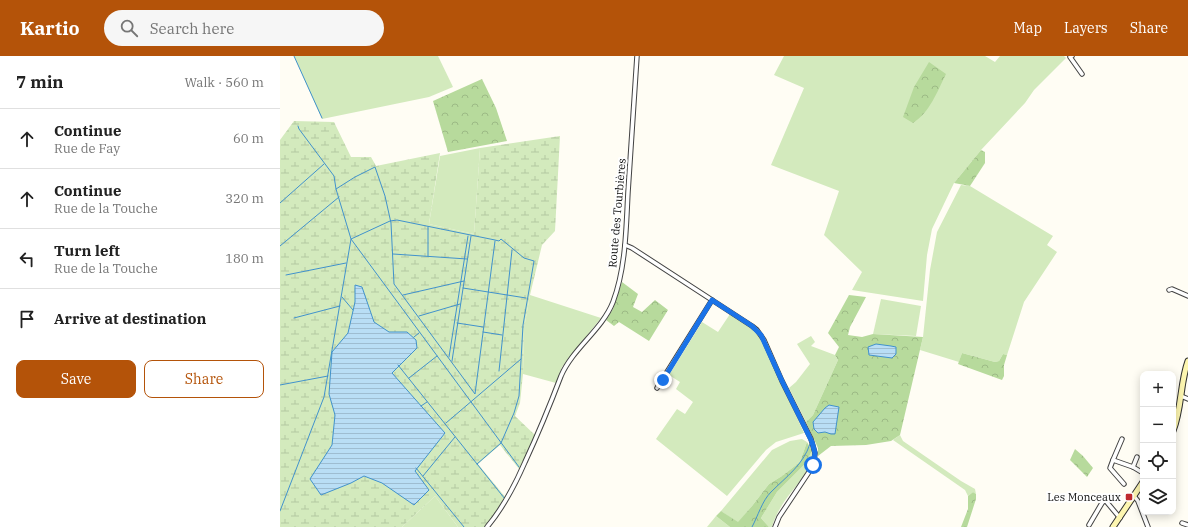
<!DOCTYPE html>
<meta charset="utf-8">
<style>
body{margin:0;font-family:"IBM Plex Serif",serif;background:#f6f6f6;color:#222}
.controls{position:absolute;right:12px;bottom:12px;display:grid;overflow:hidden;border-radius:8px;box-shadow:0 2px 10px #0003}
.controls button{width:36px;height:36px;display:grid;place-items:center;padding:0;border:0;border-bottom:1px solid #e0e0e0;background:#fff;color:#222;font:20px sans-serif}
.stop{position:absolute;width:12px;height:12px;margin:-9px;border:3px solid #1a73e8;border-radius:50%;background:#fff}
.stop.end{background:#1a73e8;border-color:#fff;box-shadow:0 1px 4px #0008}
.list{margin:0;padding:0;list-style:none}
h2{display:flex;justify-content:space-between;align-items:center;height:52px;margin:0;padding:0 16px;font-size:17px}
h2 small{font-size:13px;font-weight:400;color:#767676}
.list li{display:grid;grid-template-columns:26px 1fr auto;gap:12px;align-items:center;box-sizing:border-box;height:60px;padding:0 16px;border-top:1px solid #e0e0e0}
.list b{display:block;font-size:15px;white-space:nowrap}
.list p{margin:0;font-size:13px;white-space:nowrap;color:#767676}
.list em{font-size:13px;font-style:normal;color:#767676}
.actions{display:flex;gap:8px;padding:12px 16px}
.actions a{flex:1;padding:9px 0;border:1px solid #b45309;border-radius:8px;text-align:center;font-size:14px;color:#b45309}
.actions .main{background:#b45309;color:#fff}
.icon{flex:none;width:22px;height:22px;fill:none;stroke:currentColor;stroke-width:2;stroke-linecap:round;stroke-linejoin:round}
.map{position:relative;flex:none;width:908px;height:471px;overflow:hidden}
header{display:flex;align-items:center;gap:24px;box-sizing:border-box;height:56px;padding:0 20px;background:#b45309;color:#fff}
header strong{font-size:19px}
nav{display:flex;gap:22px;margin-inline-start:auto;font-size:14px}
.search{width:280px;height:36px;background:#f6f6f6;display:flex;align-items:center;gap:10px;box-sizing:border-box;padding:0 14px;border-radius:22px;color:#767676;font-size:15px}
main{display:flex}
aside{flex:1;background:#fff}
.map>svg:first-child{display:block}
</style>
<header>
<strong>Kartio</strong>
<div class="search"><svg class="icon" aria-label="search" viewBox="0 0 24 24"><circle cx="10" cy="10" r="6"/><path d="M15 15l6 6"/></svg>Search here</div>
<nav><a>Map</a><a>Layers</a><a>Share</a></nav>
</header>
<main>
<aside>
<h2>7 min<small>Walk · 560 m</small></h2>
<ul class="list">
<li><svg class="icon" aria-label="ahead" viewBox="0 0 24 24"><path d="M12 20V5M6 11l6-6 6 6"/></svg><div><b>Continue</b><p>Rue de Fay</p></div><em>60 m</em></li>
<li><svg class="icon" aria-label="ahead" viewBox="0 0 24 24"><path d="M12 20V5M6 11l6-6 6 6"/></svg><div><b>Continue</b><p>Rue de la Touche</p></div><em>320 m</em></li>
<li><svg class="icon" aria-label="left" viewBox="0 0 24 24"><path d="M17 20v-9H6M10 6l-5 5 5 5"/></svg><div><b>Turn left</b><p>Rue de la Touche</p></div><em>180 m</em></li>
<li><svg class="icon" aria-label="arrive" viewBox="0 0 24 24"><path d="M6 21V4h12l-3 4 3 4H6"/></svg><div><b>Arrive at destination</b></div></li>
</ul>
<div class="actions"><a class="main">Save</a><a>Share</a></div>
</aside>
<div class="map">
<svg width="908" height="471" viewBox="0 0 908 471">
<defs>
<pattern id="forest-crowns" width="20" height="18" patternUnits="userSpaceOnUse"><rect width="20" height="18" fill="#b7da9c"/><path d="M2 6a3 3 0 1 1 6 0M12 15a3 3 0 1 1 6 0" fill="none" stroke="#9cba85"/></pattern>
<pattern id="wetland-marsh" width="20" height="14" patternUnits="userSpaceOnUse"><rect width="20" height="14" fill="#d3eabd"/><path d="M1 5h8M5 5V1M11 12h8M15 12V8" fill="none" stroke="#b4c8a1"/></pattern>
<pattern id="water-rules" width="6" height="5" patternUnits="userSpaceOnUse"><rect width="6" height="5" fill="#b9def5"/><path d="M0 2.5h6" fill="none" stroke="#9ebdd1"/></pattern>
</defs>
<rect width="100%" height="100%" fill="#fffdf4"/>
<g fill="#d3eabd">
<path d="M14,0H158L173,31L149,41L42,63Z"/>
<path d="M504,0H705L715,6L720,0H784L786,2L754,34L745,47L701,94L674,127L652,173L647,199L643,245L572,234L582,216L544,179L559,135L491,109L524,32L494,19Z"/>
<path d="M200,92L194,178L149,168L160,100Z"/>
<path d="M681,129L690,130L773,180L767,189L777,196L744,246L727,299L723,298L719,305L715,306L682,297L679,306L640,294L643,281L650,214L657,176Z"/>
<path d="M250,239L321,262L282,311L276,327L243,318L244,272Z"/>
<path d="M601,243L641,250L636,280L593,278Z"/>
<path d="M450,258L470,270L478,279L487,294L524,377L496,386L486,394L447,440L376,383L397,353L405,358L413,346L396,333L400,326L389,319L422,266L438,276Z"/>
<path d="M531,280L535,286L531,290L555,299L558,304L533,359L526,366L509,332L516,326L530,308L517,288Z"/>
<path d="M620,379L623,385L681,425L695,433L696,438L693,436L688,440L685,434L613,384Z"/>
<path d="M522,383L527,386L520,406L502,420L489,428L472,450L458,467L441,455L492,394L510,385Z"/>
<path d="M532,395C534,415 510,434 501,451C497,457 494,464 492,471H489L481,462L497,436L525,408Z"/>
<path d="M155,440L178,471H122Z"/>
<path d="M436,460L450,471H427Z"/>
</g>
<g fill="url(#forest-crowns)">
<path d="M649,6L666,18C657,36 650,56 633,67L623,61L634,31Z"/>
<path d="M202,23L216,52L227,85L168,96L153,45Z"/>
<path d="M701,94L705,96V107L690,130L674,127Z"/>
<path d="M342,226L358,238L353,251L362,256L375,244L388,254L369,285L339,266L334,270L326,264L333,253Z"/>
<path d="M569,239L586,241L570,271L568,279L582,281L593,278L643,281L620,379L611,385L586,389L551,390L538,400V392L526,366L533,359L558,304L555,299L559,291L548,277Z"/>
<path d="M682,297L715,306L719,305L723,298L727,299L724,309V320L722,324L678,308Z"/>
<path d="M527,386L532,395L525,408L497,436L481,462L489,471H450L436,460L441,455L458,466L472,450L489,428L502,420L520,406Z"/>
<path d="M795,393L803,400L813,412L807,421L790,404Z"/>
<path d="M693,436L696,438V443L687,471H681L688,453V440Z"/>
</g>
<path fill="url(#wetland-marsh)" d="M14,65L54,66L71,101H91L96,110L160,97L149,168L194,178L200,92L280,80L275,175L262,189L250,239L244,272L243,318L240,347L235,360L256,380L239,413L220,389L198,408L226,442L212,464L205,471H178L155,440L122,471H0V84Z"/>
<g fill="url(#water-rules)" stroke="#4192cc">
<path d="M75,229L82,231L94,266L109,276H127L136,284L137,292L112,317L165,377L135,415L149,434L134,449L102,427L84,420L71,427L41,439L30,423L52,389L55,359L49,338L52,296L68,277L75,246Z"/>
<path d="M596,288L611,290L616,291V298L612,302L589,299L588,291Z"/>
<path d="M549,349L559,351L555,378H551L545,376L538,377L534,373L533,366L545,352Z"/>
</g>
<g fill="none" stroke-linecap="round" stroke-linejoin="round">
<g stroke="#4192cc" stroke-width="1">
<path d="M14,0L42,62"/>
<path d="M18,70L19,73L54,120L56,133L71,183L239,411"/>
<path d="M56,133L75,121L95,111L105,140L111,167L114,228L195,338L215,185"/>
<path d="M0,147L44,108"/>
<path d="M0,190L59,141"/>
<path d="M113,198L187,203"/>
<path d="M148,200V171"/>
<path d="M6,219L66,207"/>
<path d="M183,232L246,242"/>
<path d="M123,239L184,225"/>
<path d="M62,241L73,254"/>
<path d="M139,260L180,248"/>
<path d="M14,262L60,250"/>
<path d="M177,267L203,271"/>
<path d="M203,276L222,279"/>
<path d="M134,281L139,277"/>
<path d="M169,301L188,180"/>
<path d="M172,305L191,180"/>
<path d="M118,309L225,443"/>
<path d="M219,315L232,194"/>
<path d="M129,322L157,300"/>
<path d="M0,329L48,320"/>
<path d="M141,350L147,346"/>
<path d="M166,367L241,303"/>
<path d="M136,412L184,471"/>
<path d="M143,420L175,381"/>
<path d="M0,455L44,341L71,183L110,165L117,164L215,184L219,185L221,183L244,202L254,205L243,269L239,340L234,357L221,387L197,408"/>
<path d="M472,471C478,460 482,445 491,436C507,420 523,409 530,388"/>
</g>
<defs>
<g id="street">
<path d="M792,0L790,1L802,18"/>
<path d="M345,189L352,192L472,270L477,274L484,284L502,325L531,383L535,397L534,406L531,413L499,461L495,471"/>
<path d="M889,234L892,233L908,240"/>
<path d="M377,332L432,244"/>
<path d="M901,340L908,343"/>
<path d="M842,383L833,404L853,411L863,417"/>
<path d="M833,404L830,412L844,428"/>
<path d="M853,411L857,401"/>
<path d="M854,440L858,445L868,471"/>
<path d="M902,467L908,469"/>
<path d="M809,469L822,447L825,444L840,462"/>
<path d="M207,471C223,452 235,429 245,406C258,378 270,349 281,320C293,292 322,274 333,246C346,211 346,173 348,136C351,91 354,45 357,0"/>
</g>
<g id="secondary">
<path d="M893,375C902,352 900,327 908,305"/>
<path d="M833,471L863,426"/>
</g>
</defs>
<use href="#street" stroke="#434343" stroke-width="5.5"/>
<use href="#secondary" stroke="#323232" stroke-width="7"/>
<use href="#street" stroke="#fff" stroke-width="3.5"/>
<use href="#secondary" stroke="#fdf6b0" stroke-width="5"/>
</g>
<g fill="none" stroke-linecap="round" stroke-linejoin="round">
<path stroke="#1a73e8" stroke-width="5" d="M383,324L432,244L472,270L481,279L502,325L532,386L535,397L533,409"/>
</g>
<rect fill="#bf292e" stroke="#fff" stroke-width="1.5" x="845" y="437" width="8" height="8" rx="2"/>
<g text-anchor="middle" stroke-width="4" stroke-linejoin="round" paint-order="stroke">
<g font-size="11" fill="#101010" stroke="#fff">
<text transform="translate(337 157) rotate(-85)" y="4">Route des Tourbières</text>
</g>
<g font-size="11" fill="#101010" stroke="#fff" text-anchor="end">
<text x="841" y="445">Les Monceaux</text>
</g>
</g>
</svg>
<div class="controls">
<button>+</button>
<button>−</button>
<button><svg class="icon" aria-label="locate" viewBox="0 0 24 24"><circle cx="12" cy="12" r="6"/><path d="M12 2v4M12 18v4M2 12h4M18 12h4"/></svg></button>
<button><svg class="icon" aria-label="layers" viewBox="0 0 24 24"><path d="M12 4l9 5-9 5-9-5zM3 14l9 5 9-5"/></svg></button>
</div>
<div class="stop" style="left:533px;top:409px"></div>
<div class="stop end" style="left:383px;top:324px"></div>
</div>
</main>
